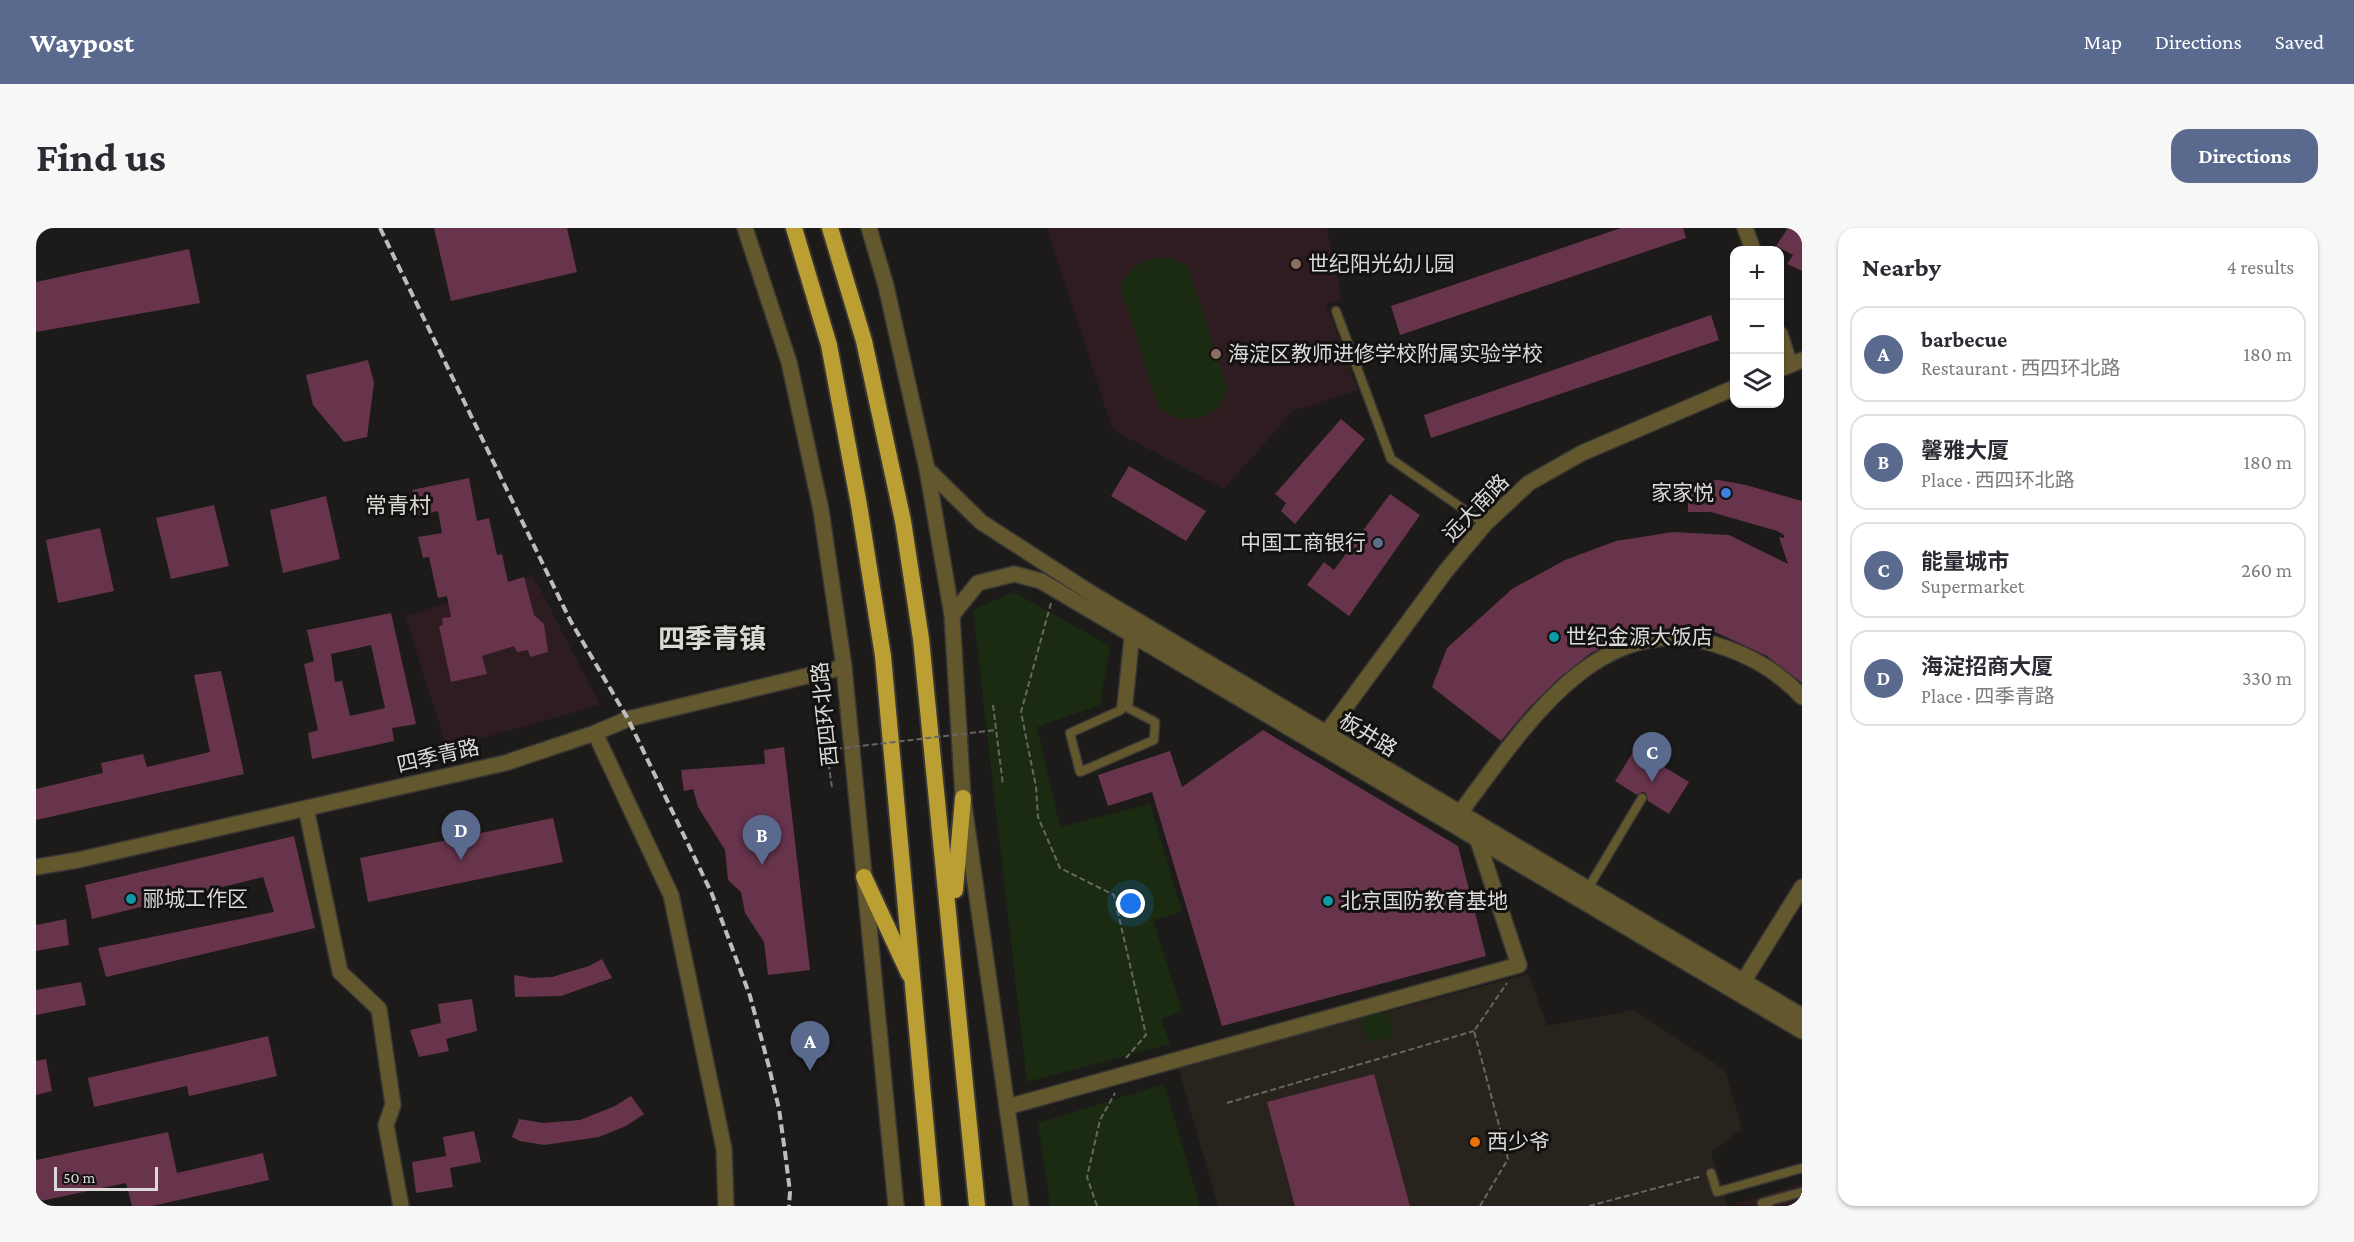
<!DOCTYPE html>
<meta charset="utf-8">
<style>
body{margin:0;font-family:"Crimson Pro","Noto Sans SC",serif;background:#f7f7f7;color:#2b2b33}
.controls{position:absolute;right:18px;top:18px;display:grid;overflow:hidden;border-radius:12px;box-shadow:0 2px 4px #0004}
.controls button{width:54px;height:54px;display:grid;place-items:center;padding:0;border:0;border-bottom:2px solid #e1e1e2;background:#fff;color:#2b2b33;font:30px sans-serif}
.scale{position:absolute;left:18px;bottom:15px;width:104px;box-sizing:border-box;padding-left:6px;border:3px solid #dbdad9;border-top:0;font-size:16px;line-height:21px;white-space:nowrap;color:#dbdad9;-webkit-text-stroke:4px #131210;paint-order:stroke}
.you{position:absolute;left:1095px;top:676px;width:21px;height:21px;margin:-15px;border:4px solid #fff;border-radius:50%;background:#1a73e8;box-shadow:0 0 0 9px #1a73e833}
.badge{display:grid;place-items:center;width:39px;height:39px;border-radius:50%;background:#596a8e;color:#fff;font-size:20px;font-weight:700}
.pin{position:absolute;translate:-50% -50px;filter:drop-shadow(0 2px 3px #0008)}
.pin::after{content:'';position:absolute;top:32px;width:21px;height:18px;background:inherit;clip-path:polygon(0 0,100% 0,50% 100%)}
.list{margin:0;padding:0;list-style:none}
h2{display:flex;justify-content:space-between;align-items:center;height:78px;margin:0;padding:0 24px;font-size:26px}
h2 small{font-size:20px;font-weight:400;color:#7c7c81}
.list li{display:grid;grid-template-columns:39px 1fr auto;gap:18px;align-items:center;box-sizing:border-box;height:96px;margin:0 12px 12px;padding:0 12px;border:2px solid #e1e1e2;border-radius:18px}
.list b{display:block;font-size:22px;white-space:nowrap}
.list p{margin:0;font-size:20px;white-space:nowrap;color:#7c7c81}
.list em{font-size:20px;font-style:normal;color:#7c7c81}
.icon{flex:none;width:33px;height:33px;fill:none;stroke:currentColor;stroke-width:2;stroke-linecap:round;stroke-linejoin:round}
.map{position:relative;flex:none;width:1766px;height:978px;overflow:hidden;border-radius:18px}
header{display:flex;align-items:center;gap:36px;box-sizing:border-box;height:84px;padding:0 30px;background:#596a8e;color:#fff}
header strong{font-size:28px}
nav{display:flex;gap:33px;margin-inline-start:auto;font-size:21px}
.intro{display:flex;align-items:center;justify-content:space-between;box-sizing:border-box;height:144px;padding:0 36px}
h1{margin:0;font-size:42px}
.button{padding:15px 27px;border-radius:18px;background:#596a8e;color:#fff;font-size:21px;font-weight:700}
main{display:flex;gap:36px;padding:0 36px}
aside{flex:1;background:#fff;border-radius:18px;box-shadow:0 2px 4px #0004}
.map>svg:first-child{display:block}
</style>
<header>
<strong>Waypost</strong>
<nav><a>Map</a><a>Directions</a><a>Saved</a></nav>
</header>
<div class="intro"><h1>Find us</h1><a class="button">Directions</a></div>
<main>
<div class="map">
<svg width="1766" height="978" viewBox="0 0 1766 978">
<rect width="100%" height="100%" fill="#1c1b19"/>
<path fill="#28231c" d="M1493,746L1511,798L1598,782L1689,842L1706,901L1675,924L1692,978H1182L1142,839Z"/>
<g fill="#2e1c21">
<path d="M1010,0H1291L1306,71L1290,76L1322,162L1257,183L1188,261L1077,202Z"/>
<path d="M497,347L564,477L411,520L369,388Z"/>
</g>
<path fill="#2f1c1d" d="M1766,956V978L1695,977Z"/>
<g fill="#1a2b11">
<path d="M1133,29L1152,38L1191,161L1184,179L1165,190L1143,191L1123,181L1084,57C1098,35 1107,31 1133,29Z"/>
<path d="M978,364L1074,418L1064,477L1001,499L1024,599L1114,576L1146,684L1117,692L1146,783L1125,791L1134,816L991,854L937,382Z"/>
<path d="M1351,784L1358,809L1331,815L1325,790Z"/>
<path d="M1128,856L1164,978H1014L1002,895Z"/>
</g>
<g fill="#67344c" fill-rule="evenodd">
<path d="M398,0H531L541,44L415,73Z"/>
<path d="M1585,0H1647L1650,10L1364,107L1355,78Z"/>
<path d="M1752,0H1766V43L1751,36L1757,27L1740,18Z"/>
<path d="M153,21L164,75L0,104V54Z"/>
<path d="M1675,87L1683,112L1395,210L1388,187Z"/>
<path d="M332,132L338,155L331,209L308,214L277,177L270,147Z"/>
<path d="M1305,191L1329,211L1259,296L1245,283L1250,275L1239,266Z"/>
<path d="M1093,238L1170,283L1150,313L1075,268Z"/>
<path d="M433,250L441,293L453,290L461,327L466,326L472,354L488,349L498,387L508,396L512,424L494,429L492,422L481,424L478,418L446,428L451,446L415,454L403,398L407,397L406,390L415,389L411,368L402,370L393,329L387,330L382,309L406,305L402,283L381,288L376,262Z"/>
<path d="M1683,252L1710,257L1766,273V455L1731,428L1679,404L1634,400L1593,407L1555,425L1522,451L1492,481L1465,513L1396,459L1411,420L1476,361L1529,332L1580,313L1637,304L1693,307L1752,336L1743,309L1748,310V307L1741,303L1675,284H1652V253Z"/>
<path d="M1354,266L1384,287L1313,388L1271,357L1288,334L1298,342Z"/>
<path d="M290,268L304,331L247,345L234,282Z"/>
<path d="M178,277L193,338L135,351L120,290Z"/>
<path d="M64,300L78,363L22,375L10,312Z"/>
<path d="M355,385L380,496L356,500L358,513L276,531L272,505L282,502L268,436L278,433L271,402ZM335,417L349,480L314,488L306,453L299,454L295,426Z"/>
<path d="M185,443L208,546L0,592V561L67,545L65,535L107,526L111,539L174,524L158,447Z"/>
<path d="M1227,502L1422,618L1450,728L1186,798L1116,564L1072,578L1062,547L1134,523L1146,559Z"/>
<path d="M748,519L774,742L732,747L728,714L709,685L705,664L692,652L689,622L662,579L657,561L648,563L645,542L729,536L728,522Z"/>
<path d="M1599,521L1653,554L1633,586L1612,573L1610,565L1606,564L1601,567L1579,553Z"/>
<path d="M517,590L527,634L332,674L324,630Z"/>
<path d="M258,608L279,700L70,749L62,720L238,684L227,649L56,691L49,657Z"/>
<path d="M30,691L33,717L0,723V697Z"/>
<path d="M566,731L576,750L525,768L479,769L478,747L496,750L516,749L553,738Z"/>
<path d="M45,754L50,777L0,787V762Z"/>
<path d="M436,771L441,803L410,811L413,823L383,829L374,802L405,795L402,776Z"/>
<path d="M232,808L241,848L153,868L151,858L58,879L52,850Z"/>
<path d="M10,831L16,863L0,867V833Z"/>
<path d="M1338,846L1374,978H1259L1231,874Z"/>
<path d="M595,868L608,886L590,898L563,909L508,917L484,913L476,909L483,891L507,895L544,892L579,878Z"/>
<path d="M438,903L445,934L414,940L417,959L380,965L376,934L410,928L407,909Z"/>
<path d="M132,904L141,945L227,925L233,952L116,978H96L90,955L0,974V932Z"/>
</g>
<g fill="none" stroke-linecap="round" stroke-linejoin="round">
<defs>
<g id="service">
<path d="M1300,83L1355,231L1449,296"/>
<path d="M1093,405L1085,482L1034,505L1044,544L1118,512L1119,494L1092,480L1099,409"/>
<path d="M1551,662L1606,570"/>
<path d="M1675,945L1681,964L1766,940"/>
<path d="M1732,978L1726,975L1766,964"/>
</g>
<g id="minor">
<path d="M1709,0L1717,22"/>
<path d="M1744,106L1754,137"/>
<path d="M559,505L635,667L688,921L690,978"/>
<path d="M270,580L304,744L343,781L357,877L350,897L365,978"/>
<path d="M1423,586C1484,506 1559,380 1678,416C1713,427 1741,442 1766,469"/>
<path d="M0,639L42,632L469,535L559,505L592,491L808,439"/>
<path d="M1707,754L1766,659"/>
<path d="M971,879L1483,737L1438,601"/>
</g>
<g id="tertiary">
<path d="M709,0L753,134L785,282L808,439L860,978"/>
<path d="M833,0L850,58L891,241L916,387L927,570L985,978"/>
<path d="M1744,141L1766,132"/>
<path d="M891,241L945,294L1058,367L1766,788"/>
<path d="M916,387L942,355L978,346L1005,353L1766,803"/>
<path d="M1283,515L1409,344L1449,296L1493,255L1546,225L1698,160"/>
</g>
<g id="trunk">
<path d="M758,0L793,117L823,277L847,428L897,978"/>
<path d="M794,0L828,113L867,293L885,411L941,978"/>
<path d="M828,649L873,746"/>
<path d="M919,662L927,570"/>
</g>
</defs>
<use href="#service" stroke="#373634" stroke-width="11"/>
<use href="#minor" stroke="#373634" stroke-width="18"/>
<use href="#tertiary" stroke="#373634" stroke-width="18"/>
<use href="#trunk" stroke="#373634" stroke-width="20"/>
<g stroke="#676665" stroke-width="2" stroke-dasharray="6 3" stroke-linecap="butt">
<path d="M1015,375L985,484L1000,559L1002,589L1024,640L1078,667L1110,807L1090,830"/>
<path d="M784,473L796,560"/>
<path d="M957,477L967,557"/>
<path d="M1191,875L1438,803"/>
<path d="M1061,978L1051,949L1064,892L1079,865"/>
<path d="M1444,978L1472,931L1438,803L1471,755"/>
<path d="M1553,978L1666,948"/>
</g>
<use href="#service" stroke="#63572d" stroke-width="8"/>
<use href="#minor" stroke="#63572d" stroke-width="15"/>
<use href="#tertiary" stroke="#63572d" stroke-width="15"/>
<use href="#trunk" stroke="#bb9f32" stroke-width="16"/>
<path stroke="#bebdbb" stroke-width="4" stroke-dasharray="9 4.5" stroke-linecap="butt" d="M344,0L534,392L592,491L676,666L714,768L733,839L743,881L749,924L754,964L753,978"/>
<path stroke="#676665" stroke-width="2" stroke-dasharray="6 3" stroke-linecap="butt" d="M791,522L960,502"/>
</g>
<g fill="#8d6e63" stroke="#131210" stroke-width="2">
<circle cx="1260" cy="36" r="6"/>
<circle cx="1180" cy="126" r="6"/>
</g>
<circle fill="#3f7fe0" stroke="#131210" stroke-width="2" cx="1690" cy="265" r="6"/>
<circle fill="#5c6f8a" stroke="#131210" stroke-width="2" cx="1342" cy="315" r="6"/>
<g fill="#0f9aa8" stroke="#131210" stroke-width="2">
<circle cx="1518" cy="409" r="6"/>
<circle cx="95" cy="671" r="6"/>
<circle cx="1292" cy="673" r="6"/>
</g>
<circle fill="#e8710a" stroke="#131210" stroke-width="2" cx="1439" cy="914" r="6"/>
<g text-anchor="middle" stroke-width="6" stroke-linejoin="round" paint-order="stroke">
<g font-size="21" fill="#dbdad9" stroke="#131210" text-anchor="start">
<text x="1272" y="43">世纪阳光幼儿园</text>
<text x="1192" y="133">海淀区教师进修学校附属实验学校</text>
<text x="1678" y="272" text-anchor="end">家家悦</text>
<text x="1330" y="322" text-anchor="end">中国工商银行</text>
<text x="1530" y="416">世纪金源大饭店</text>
<text x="107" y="678">郦城工作区</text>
<text x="1304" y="680">北京国防教育基地</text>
<text x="1451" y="921">西少爷</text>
</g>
<g font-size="21" fill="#dbdad9" stroke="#131210">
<text transform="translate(1440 280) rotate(-46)" y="7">远大南路</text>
<text transform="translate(789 486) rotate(-96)" y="7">西四环北路</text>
<text transform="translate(1332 507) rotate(31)" y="7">板井路</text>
<text transform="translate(402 528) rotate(-13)" y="7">四季青路</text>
</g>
<g font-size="22" fill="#dbd9d6" stroke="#131210">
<text x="362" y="285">常青村</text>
</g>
<g font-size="27" font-weight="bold" fill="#dbd9d6" stroke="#131210">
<text x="676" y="420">四季青镇</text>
</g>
</g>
</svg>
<div class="controls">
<button>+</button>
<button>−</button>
<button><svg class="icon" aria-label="layers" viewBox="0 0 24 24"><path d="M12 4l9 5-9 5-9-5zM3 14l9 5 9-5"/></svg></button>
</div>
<div class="scale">50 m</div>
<div class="you"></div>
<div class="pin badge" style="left:774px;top:843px">A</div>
<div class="pin badge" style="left:726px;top:637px">B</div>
<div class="pin badge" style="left:1616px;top:554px">C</div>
<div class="pin badge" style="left:425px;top:632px">D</div>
</div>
<aside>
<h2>Nearby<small>4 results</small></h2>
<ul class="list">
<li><span class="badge">A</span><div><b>barbecue</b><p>Restaurant · 西四环北路</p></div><em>180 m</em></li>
<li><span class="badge">B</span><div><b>馨雅大厦</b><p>Place · 西四环北路</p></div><em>180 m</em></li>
<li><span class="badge">C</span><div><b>能量城市</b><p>Supermarket</p></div><em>260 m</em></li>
<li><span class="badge">D</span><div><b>海淀招商大厦</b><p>Place · 四季青路</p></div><em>330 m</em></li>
</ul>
</aside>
</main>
